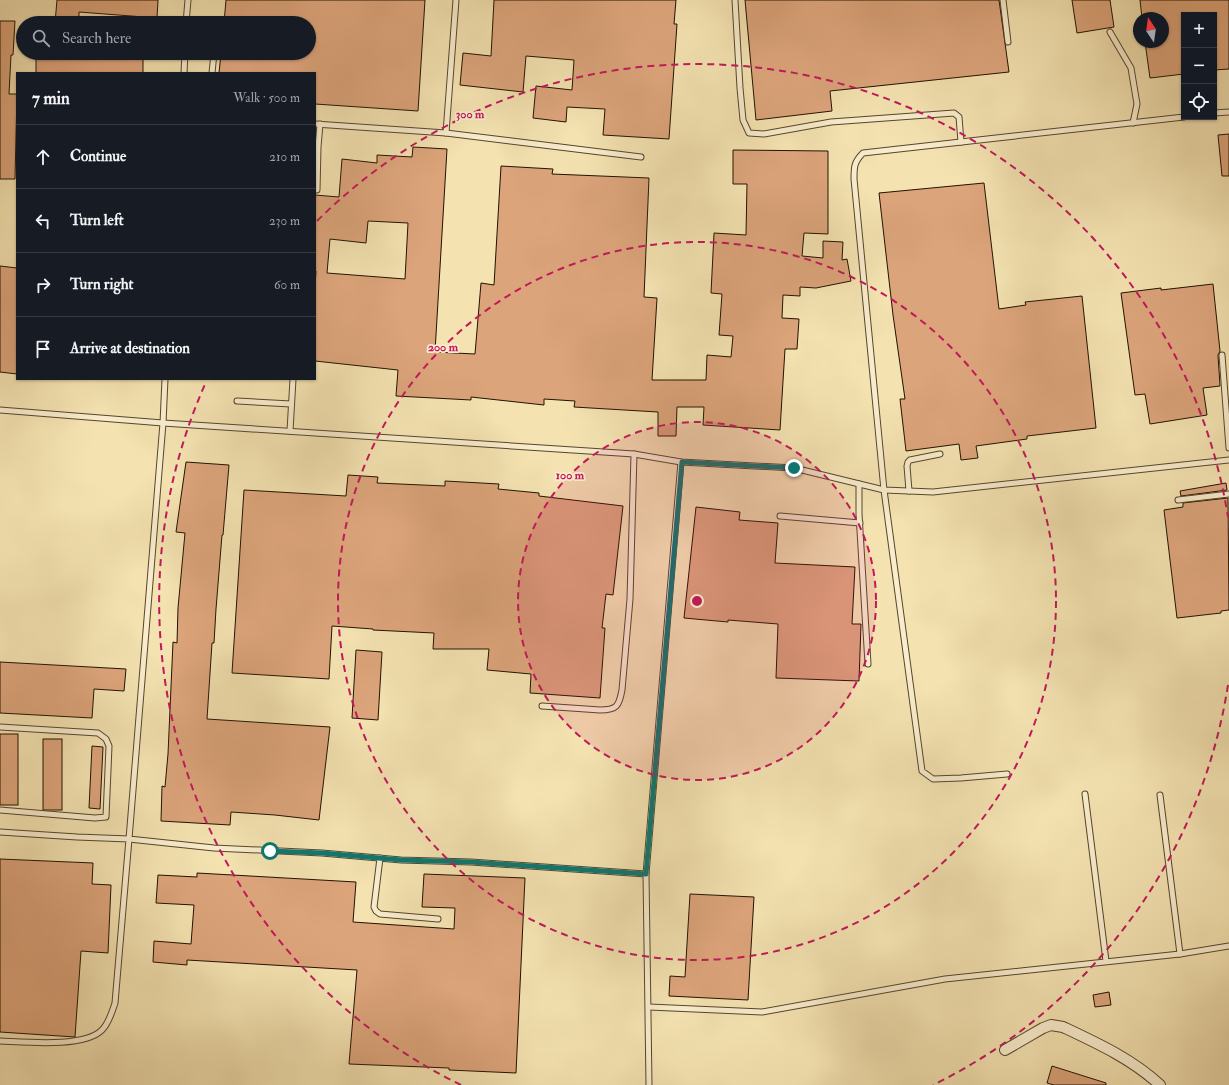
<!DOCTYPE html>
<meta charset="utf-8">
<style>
body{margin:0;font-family:"IM FELL Double Pica",serif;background:#20242c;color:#f1f3f6}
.controls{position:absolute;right:12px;top:12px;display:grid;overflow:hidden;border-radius:0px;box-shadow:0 1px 3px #0004}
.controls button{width:36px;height:36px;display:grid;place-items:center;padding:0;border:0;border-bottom:1px solid #363941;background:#171b24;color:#f1f3f6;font:20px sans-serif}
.compass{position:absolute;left:1133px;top:12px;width:36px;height:36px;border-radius:50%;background:#171b24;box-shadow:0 1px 3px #0004;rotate:347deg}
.stop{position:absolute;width:12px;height:12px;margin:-9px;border:3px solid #0f766e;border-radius:50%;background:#fff}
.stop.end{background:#0f766e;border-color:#fff;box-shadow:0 1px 4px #0008}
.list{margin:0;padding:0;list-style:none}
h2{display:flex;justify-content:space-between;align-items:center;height:52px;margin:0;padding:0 16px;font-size:17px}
h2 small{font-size:13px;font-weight:400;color:#9ea1a6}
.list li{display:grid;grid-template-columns:26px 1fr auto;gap:12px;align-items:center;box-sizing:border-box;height:64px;padding:0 16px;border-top:1px solid #363941}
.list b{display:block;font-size:15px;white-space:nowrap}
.list em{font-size:13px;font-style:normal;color:#9ea1a6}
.icon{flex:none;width:22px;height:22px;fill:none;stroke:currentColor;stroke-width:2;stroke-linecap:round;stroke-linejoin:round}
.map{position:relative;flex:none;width:1229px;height:1085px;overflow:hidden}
.search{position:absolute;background:#171b24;box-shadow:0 1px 3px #0004;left:16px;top:16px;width:300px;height:44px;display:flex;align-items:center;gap:10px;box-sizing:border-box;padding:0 14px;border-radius:22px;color:#9ea1a6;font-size:15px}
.panel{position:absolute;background:#171b24;box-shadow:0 1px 3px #0004;left:16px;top:72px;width:300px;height:308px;border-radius:0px}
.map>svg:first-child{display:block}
</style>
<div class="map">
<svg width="1229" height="1085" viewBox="0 0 1229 1085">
<rect width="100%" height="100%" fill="#f4e2b1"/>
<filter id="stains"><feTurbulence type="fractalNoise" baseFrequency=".005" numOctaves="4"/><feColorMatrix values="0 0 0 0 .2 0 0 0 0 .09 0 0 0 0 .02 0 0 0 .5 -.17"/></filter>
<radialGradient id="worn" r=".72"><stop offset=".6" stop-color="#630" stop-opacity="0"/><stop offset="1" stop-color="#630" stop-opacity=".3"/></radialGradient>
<g fill="#dca47b" stroke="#221200" fill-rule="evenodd">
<path d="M57,0H158L157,18L79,12V23H55Z"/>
<path d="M226,0H425L418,111L315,104V73H219L221,53H309V23H224Z"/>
<path d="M494,0H676L674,24H677L669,139L603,135L605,109L567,107L566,122L533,118L536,86L572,90L574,60L526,56L523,92L460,85L463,53L491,56Z"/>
<path d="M745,0H999L1009,72L830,91L832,111L756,120Z"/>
<path d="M1072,0H1110L1114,27L1077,33Z"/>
<path d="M1140,0H1229V69L1214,70V15H1184V74L1150,78L1145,42H1163V18H1142Z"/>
<path d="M0,21H15L13,55H11L9,94H17L15,179H0Z"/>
<rect x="36" y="53" width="107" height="20"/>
<path d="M1229,134V176H1222L1218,135Z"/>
<path d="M413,147L447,149L435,352L475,354L481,283L494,285L501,166L553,169L552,174L649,178L644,297L657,298L652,380H706L707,355L731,357L733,336L719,335L722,294L711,293L714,233L746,235L747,184H733V150L828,151V234L804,233L802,256L823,258V241L843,242L842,260L847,259L851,281L816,288L800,287V296L783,295L782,318L799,319L797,349H785L780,430L703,425L704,407H677L676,436H658V412L574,407L575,401L544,399V405L471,397V400L396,396L398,370L315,361V286L316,271L315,270V195L339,197L342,159L377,163V155L412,157ZM368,221L408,223L405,279L327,273L330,239L366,243Z"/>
<path d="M984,183L999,309L1026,305L1025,302L1082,296L1096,428L1027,436V439L976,446L978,458L961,460L959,444L906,451L900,399H905L893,315L879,193Z"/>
<path d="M0,266L17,268V374L0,372Z"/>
<path d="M1213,284L1220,351L1218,355L1220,386L1203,388L1207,415L1150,424L1145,394L1135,395L1121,293L1161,288V290Z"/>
<path d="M186,462L229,465L223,535H222L216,609L214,643H212L207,719L330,727L319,820L275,815L231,812L230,825L161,821L162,786L165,787L168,754L173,642L177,643L178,608L185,533L176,532Z"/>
<path d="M348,475L378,477L377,483L445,486V481L499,484L498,489L539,493V496L623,506L613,595L606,594L602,628H605L600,698L530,693L531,674L487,670L489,649H433L434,633L373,630V629L332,626L329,679L232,673L244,490L346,496Z"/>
<path d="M1226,483L1227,490L1181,496L1180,491Z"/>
<path d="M1228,498L1229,610L1221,611V613L1177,618L1164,510L1183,507V503Z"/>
<path d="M696,507L740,512L739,520L778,523L775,563L855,567L852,624H861L859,681L776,678L778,624L728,620V622L684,618Z"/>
<path d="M356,650L382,652L378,720L352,718Z"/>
<path d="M0,662L126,669L124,691L94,689L92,718L0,713Z"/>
<rect x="0" y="734" width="18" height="71"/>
<rect x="43" y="739" width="19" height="71"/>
<path d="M92,746L103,747L100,809L89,808Z"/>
<path d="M0,859L93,863L92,884L111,885L108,953L81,951L75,1037L0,1032Z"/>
<path d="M197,873L356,882L353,922L454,929L455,908L422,907L424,874L525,878L516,1073L449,1070V1068L349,1064L357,970L187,960V965L153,962L154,941L191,944L194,905L156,903L158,875L197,877Z"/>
<path d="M690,894L754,897L748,1000L669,996L670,976L685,977Z"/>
<path d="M1109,992L1111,1005L1095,1007L1093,995Z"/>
<path d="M1052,1066L1106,1083V1085H1054L1047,1083Z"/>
</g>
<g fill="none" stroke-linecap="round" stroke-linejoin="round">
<defs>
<g id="lane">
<path d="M735,0L740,88L743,120L749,133L764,134L831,122L954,113L959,117L961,142"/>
<path d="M1003,0L1008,42"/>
<path d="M186,23L188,0"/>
<path d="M1110,32L1131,68L1137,104L1133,123"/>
<path d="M184,73L185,53"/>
<path d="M212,73L214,53"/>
<path d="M1214,113L1229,112"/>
<path d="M315,124L446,133L641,157"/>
<path d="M446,133L456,0"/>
<path d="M317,190L318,147L320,124"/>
<path d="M1222,355L1229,448"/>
<path d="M165,379L163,423L129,839L214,848L322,853L401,860L471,862L646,874L681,462"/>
<path d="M237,401L291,404"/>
<path d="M0,410L163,423L634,454L681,462L794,468L884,490L933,492L1229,460"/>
<path d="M290,431L293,379"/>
<path d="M859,484V514L868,664"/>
<path d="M909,491L907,466L908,462L910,460L940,454"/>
<path d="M1178,500L1229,494"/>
<path d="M780,516L860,523"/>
<path d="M542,706L600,710C617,710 619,706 622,690L630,599L634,454"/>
<path d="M0,727L98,733L106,739L109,746L106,817L95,818L0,810"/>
<path d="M1007,774L961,778L933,779L922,771L884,490L854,179C854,167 854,162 863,153L1184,117"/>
<path d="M1085,794L1106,961"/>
<path d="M1160,795L1180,954"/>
<path d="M0,832L77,837L129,839L115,1003C112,1012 109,1023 102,1030C84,1048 25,1042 0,1041"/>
<path d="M380,858L374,907L376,911L380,914L438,919"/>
<path d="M646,874L649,1085"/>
<path d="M649,1007L762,1012L945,979L1180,954L1229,946"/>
</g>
<path id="street" d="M1005,1050L1043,1028L1051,1025L1063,1027C1097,1043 1132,1059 1160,1085"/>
</defs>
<use href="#lane" stroke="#56462c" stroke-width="7"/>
<use href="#street" stroke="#56462c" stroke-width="12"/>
<use href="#lane" stroke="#f8eccc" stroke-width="5"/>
<use href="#street" stroke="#f8eccc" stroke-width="10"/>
</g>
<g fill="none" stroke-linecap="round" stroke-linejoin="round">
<path stroke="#0f766e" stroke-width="5" d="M270,851L322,853L401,860L471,862L646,874L682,462L794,468"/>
</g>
<circle cx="697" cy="601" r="179" fill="#c2185b" fill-opacity=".12"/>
<g fill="none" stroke="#c2185b" stroke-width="2" stroke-dasharray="7 5">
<circle cx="697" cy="601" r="179"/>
<circle cx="697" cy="601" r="359"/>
<path d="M1228 685A538 538 0 0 1 933 1085M461 1085A538 538 0 0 1 206 382M317 221A538 538 0 0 1 1228 517"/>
</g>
<circle cx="697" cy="601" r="6" fill="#c2185b" stroke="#f8eccc" stroke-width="2"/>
<g font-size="12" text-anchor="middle" font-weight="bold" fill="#c2185b" stroke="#f8eccc" stroke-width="3.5" stroke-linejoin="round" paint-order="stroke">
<text x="470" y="118">300 m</text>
<text x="443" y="351">200 m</text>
<text x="570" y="479">100 m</text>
</g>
<rect width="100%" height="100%" filter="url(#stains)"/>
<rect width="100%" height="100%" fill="url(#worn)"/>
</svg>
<div class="controls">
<button>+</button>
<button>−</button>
<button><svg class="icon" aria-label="locate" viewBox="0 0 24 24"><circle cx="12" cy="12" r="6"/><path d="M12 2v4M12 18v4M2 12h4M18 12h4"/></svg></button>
</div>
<svg class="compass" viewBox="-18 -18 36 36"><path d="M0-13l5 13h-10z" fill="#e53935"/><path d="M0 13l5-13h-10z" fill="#9ea1a6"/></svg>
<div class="stop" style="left:270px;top:851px"></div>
<div class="stop end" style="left:794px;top:468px"></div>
<div class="search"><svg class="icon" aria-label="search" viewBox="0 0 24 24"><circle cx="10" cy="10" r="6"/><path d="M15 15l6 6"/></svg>Search here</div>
<section class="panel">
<h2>7 min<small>Walk · 500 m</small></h2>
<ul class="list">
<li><svg class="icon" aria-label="ahead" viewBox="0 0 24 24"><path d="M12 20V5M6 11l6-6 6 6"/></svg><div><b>Continue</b></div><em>210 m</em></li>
<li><svg class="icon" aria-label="left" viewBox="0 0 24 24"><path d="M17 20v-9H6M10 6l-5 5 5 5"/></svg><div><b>Turn left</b></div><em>230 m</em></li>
<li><svg class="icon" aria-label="right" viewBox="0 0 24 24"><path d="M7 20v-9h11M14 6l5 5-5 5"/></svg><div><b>Turn right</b></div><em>60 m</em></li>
<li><svg class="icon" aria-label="arrive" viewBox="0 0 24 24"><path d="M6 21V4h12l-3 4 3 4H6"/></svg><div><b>Arrive at destination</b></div></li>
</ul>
</section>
</div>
